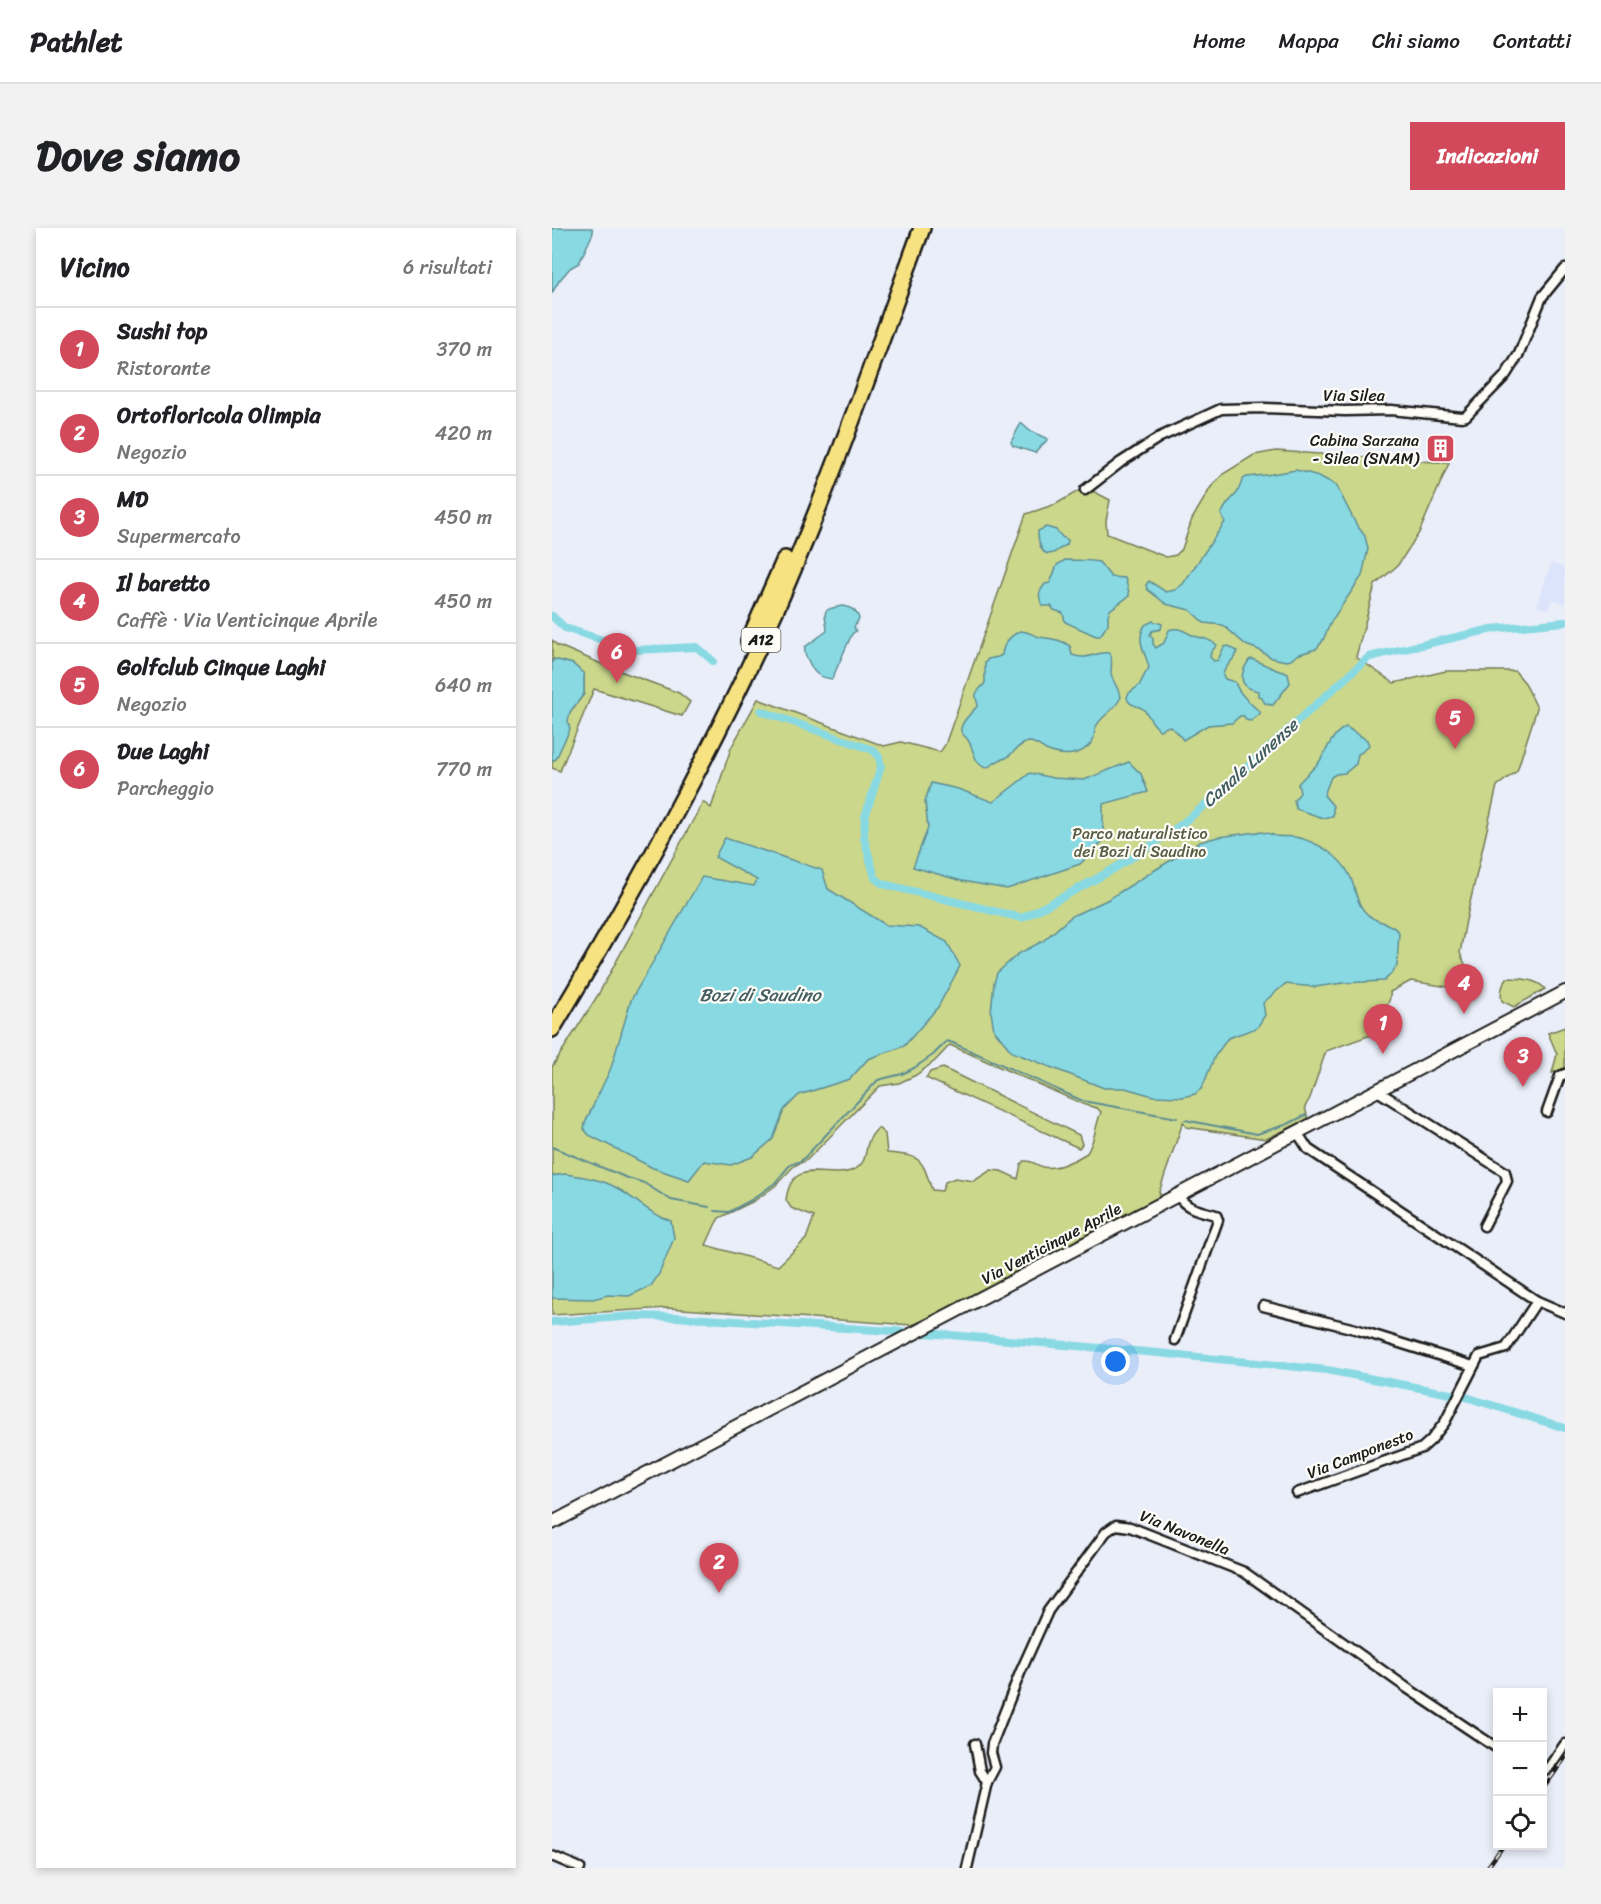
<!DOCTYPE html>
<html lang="it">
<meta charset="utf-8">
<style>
body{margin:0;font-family:Sriracha,sans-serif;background:#f2f2f2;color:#202124}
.controls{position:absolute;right:18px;bottom:18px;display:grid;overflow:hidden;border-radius:0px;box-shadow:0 3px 9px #0003}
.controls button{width:54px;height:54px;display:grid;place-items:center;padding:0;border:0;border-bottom:2px solid #e0e0e0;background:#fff;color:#202124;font:30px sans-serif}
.you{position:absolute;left:564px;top:1134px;width:21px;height:21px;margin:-15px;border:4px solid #fff;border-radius:50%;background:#1a73e8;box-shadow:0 0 0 9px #1a73e833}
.badge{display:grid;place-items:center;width:39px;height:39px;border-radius:50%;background:#d1495b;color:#fff;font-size:20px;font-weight:700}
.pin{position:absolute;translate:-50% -50px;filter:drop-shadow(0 2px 3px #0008)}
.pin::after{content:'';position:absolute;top:32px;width:21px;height:18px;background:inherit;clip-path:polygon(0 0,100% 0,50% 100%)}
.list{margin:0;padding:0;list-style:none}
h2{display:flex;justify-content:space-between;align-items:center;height:78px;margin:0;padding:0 24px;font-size:26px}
h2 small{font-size:20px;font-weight:400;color:#757577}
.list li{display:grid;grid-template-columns:39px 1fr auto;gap:18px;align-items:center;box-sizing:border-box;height:84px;padding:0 24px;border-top:2px solid #e0e0e0}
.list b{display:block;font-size:22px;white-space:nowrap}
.list p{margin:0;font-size:20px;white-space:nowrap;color:#757577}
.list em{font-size:20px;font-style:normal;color:#757577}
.icon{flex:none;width:33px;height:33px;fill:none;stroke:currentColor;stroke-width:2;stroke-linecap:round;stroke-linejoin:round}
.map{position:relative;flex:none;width:1013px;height:1640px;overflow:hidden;border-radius:0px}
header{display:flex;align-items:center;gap:36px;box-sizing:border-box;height:84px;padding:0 30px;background:#fff;border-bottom:2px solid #e0e0e0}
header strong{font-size:28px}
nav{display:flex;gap:33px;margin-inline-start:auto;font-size:21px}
.intro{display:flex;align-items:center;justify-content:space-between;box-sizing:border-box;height:144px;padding:0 36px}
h1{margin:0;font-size:42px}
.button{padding:15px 27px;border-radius:0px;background:#d1495b;color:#fff;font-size:21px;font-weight:700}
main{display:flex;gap:36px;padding:0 36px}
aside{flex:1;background:#fff;border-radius:0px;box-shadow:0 3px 9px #0003}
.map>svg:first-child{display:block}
</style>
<header>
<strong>Pathlet</strong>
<nav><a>Home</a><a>Mappa</a><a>Chi siamo</a><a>Contatti</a></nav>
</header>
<div class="intro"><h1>Dove siamo</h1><a class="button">Indicazioni</a></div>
<main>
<aside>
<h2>Vicino<small>6 risultati</small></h2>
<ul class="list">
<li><span class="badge">1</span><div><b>Sushi top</b><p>Ristorante</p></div><em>370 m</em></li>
<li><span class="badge">2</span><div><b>Ortofloricola Olimpia</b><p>Negozio</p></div><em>420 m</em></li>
<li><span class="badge">3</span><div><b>MD</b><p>Supermercato</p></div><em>450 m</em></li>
<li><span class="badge">4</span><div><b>Il baretto</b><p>Caffè · Via Venticinque Aprile</p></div><em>450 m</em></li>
<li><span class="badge">5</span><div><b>Golfclub Cinque Laghi</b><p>Negozio</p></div><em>640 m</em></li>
<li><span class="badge">6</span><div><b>Due Laghi</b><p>Parcheggio</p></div><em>770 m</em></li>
</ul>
</aside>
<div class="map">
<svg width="1013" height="1640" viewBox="0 0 1013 1640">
<rect width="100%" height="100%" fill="#e9eef9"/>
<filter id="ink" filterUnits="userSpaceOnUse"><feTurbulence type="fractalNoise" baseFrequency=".0167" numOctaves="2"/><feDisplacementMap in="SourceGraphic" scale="12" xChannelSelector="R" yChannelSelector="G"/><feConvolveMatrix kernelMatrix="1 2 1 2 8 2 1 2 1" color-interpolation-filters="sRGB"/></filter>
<g filter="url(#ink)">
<path fill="#dbe4fa" d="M999,335L1013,340V376L1000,371L996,382L985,378Z"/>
<g fill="#cbd78b" stroke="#747a54" stroke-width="1.5" fill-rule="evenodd">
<path d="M724,223L897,235L867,305L846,337L823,357L804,429L842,455L894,443H963L973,455L985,480L965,543L945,558L914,692L908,725L913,736L896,759L859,753L838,764C840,772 833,778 833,787C833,794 835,796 833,802L774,823L758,870L753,879L756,891L714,911L634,899L631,894L607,964L609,968L384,1087L360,1097L116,1080L0,1087V839L46,767L151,574L159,580L179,520L206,471L332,518L349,514L388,524L393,517L474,286L504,276L533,259L558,272L554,293L555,306L614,329L624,327L630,321L640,291L659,259L671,246L702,227ZM398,817L533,877L545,880L549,884C543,898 544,910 535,925C524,932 504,942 491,939C484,937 480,932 472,933L469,936L466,951L449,943L439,942L422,953L403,950L393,954L390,963L380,962C369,929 370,928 335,925L333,906L326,900C321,905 318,909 316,915C313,925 314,934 305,940C279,956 240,924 234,972L239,980L262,989L254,1011L226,1038L154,1017L164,995L167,990L202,973L223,958L242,938L255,932L328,858L347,855L364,847L383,833Z"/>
<path d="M0,412L5,417L52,437L127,465L138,474L130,488L42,461L8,543L0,540V533L4,531L18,484L32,466V446L20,436L2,431L0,434Z"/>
<path d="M955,750C968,750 985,751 993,761L962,779L950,773C948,765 950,757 955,750Z"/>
<path d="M1013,799V840L1000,845L1005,826L996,805Z"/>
<path d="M391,840L527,907L530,916L527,920L374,850L378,844Z"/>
</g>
<g fill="#89d9e3" stroke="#5d8d93" stroke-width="1.5">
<path d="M0,0H40L41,5L27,35L18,40L7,53L0,65Z"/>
<path d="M469,195L478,203L496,211L483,225L461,218L459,214Z"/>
<path d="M744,242L767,248L784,257L804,296L813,308L816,321L810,348L780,392L770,414L764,421L745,427L739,432L734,433L720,430L707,422L694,417L671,397L652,395L638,382L614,376L595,361L594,357L597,353L614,364L623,362L631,356L673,294L669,286L675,276L685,265L691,251L695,249L714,247Z"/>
<path d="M494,299L504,302L510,309L516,312L515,317C510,319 505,323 501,325C488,330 486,311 486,303Z"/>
<path d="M513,332C525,332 536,332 547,334L559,349L573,350L577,364V368L558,382L556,387V396L548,408H544L513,394L511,385L502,382L499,378H490C487,366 485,367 493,356L498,355L505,337Z"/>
<path d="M290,378C298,379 305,382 307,391L302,399L304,403L300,406L280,451C267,449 262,446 257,434C254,428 252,426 253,419L275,403C274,384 266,382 290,378Z"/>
<path d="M601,393L610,396L609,401L600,403L598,407L601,411V416L604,420L612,415L617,402C629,397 635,407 646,409C654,411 658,412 665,417L659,424L658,429L662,433L666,432L672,419L677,418L685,423C683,433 672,437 671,447L673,451L683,454C686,465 699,476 708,484V486L699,493L694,492L692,488H688L680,495L656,497L631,512L625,504L617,498L608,502C601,498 598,489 593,483C589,477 581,479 577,474C570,464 585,462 588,456C591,450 593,445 597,440C594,425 583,413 593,397Z"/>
<path d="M468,403C476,403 480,407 488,409C500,411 508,411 518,418L520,427C539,433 541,423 558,425C561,433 559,438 559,445C560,453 567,461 569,469C562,484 552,485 545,497C541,502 544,508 540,514C529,529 510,529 494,522C488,519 484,514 477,514C467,515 462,525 454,530C452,531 448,531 446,533C441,535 439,538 434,540C422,536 422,522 416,512C414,508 408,507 409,500C411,491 421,484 426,477C421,462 425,466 433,455V435L436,431L446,429L450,427C451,416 458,408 468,403Z"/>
<path d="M2,431L21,436L32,446V466L18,484L16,494L18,501L4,531L0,533V434Z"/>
<path d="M700,431L727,443L732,444L736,446L738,455L721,477C715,477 712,476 710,470L706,468V463C685,459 688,446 697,432Z"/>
<path d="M794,499L815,512L817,517L810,524L806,526L804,536L793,545L784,546L779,549L772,567L781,578V588L771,590L744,581L742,572L748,565L746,556C752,548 761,542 767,534C775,523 780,505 794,499Z"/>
<path d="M577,534L589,546L596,564L551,576V613L528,636L455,661L410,653L361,639L376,600L373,573L379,555L406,561L441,574L478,545L501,550L532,552Z"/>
<path d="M706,604C713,604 718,606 724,608C730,609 737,608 743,609C764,613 789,628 798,648C804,661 804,676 815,686C825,696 836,692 847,704L845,738L839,746L832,753L791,755L763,759L733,756L711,775L713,787L705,800L676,810L663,828L650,860L643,866L631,869L601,868L573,860H552L460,824L442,802L439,784L442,755L445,745L466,726L491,713L520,688L555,672L648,614L666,609Z"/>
<path d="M173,610L270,642L276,661L334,697L367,699L395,714L408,738L386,779L352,818L316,831L298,851L247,867L232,882L221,911L200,929L179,937L152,933L137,952L101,940L37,907L32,901L33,895L59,840L79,772L150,649L202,658L205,652L163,629Z"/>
<path d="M13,946C29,948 49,951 63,959C83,970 97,986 119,993L122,1010L107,1046L99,1058L77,1068L56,1067L41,1071L0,1070V948Z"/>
</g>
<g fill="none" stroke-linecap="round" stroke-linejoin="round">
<g stroke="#5d8d93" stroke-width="2">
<path d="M633,892L705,906L736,896L754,887"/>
<path d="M0,919L73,949L92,955L119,972L157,979"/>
<path d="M163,983L177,984L201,971L223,955L238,937L249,933L253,929L326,852L350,846L362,840L381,827L395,813L401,815L531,873L625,890"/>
</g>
<g stroke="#89d9e3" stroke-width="8">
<path d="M0,388L13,400L82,422L145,419L161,433"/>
<path d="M209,483L321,522L327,529L329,538L313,589L312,610L323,650L331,656L470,690C531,659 594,626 646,583L817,429L940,401L1013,394"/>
<path d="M0,1094L83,1088L124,1089L386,1106L606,1125L775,1142L914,1169L1013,1200"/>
</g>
<defs>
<g id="minor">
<path d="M533,262L569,234L608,209L669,181L712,180L793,183L839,182L910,189L914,188L953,148L967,126L990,69L1013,41"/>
<path d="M824,862L953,944L955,953L932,998"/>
<path d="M995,884L1008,848L1013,846"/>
<path d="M745,904L756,921L985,1073"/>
<path d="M711,1078L803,1101L921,1138"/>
<path d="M623,1112L666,992L664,987C650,983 633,981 626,967"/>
<path d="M745,1265L870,1220L879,1212L893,1194L927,1128L954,1120L985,1073L1013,1085"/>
<path d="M423,1516L428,1543L435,1554"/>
<path d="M990,1544L997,1539L1013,1516"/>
<path d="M0,1628L28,1640"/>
<path d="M415,1640L435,1554L443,1539L439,1525L440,1516L468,1445L496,1383L554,1304L564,1297L578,1299L692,1344L855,1460L945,1520"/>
</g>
<path id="secondary" d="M0,1295L1013,764"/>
<g id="motorway">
<path d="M197,413L233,331"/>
<path d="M0,801C82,665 159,526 224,381C279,256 323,128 370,0"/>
</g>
</defs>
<use href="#minor" stroke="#1c1c1c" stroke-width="13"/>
<use href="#secondary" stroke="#1c1c1c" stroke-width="16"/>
<use href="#motorway" stroke="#1c1c1c" stroke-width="20"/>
<use href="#minor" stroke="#fdfcf7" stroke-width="8"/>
<use href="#secondary" stroke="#fdfcf7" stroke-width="12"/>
<use href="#motorway" stroke="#f7e281" stroke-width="15"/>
<defs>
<g id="rail">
<path d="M990,1562L1013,1530"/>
<path d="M935,1640L951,1618"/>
</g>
</defs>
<use href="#rail" stroke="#1c1c1c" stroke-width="4.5"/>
<use href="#rail" stroke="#fdfcf7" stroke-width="2" stroke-dasharray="7" stroke-linecap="butt"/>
</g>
</g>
<defs>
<symbol id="building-square" viewBox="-11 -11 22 22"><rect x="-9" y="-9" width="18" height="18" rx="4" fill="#d1495b" stroke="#fdfcf7"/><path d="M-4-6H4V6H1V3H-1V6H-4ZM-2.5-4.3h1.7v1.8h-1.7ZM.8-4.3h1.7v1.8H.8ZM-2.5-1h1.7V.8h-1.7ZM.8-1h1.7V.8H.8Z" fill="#fff"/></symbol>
</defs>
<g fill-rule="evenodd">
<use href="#building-square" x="872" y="204" width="33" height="33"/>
</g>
<g text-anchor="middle" stroke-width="4.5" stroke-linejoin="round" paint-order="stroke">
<rect fill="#fdfcf7" stroke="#605f5e" stroke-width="1.5" x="189.5" y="400" width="39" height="24" rx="4.5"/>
<g font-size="15" font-weight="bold" fill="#1c1c1c">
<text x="209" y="417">A12</text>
</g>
<g font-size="16" fill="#1c1c1c" stroke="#fdfcf7">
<text x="802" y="173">Via Silea</text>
<text transform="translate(499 1015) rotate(-28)" y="6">Via Venticinque Aprile</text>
<text transform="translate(808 1225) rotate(-21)" y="6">Via Camponesto</text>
<text transform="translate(633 1304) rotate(22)" y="6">Via Navonella</text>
</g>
<g font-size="16" fill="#1c1c1c" stroke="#fdfcf7" text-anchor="end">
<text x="867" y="218">Cabina Sarzana<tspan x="867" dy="18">- Silea (SNAM)</tspan></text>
</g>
<g font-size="16" fill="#595d43" stroke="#fdfcf7">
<text x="588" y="611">Parco naturalistico<tspan x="588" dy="18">dei Bozi di Saudino</tspan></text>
</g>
<g font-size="18" font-style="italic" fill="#425e62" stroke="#fdfcf7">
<text transform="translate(698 535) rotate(-42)" y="6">Canale Lunense</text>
<text x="208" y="773">Bozi di Saudino</text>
</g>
</g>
</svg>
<div class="controls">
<button>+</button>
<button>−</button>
<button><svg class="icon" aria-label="locate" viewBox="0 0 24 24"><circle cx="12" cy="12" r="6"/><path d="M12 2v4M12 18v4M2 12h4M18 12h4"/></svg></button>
</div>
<div class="you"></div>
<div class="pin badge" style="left:831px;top:826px">1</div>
<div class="pin badge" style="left:167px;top:1365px">2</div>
<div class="pin badge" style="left:971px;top:859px">3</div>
<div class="pin badge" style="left:912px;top:786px">4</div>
<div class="pin badge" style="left:903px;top:521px">5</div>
<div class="pin badge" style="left:65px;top:455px">6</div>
</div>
</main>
